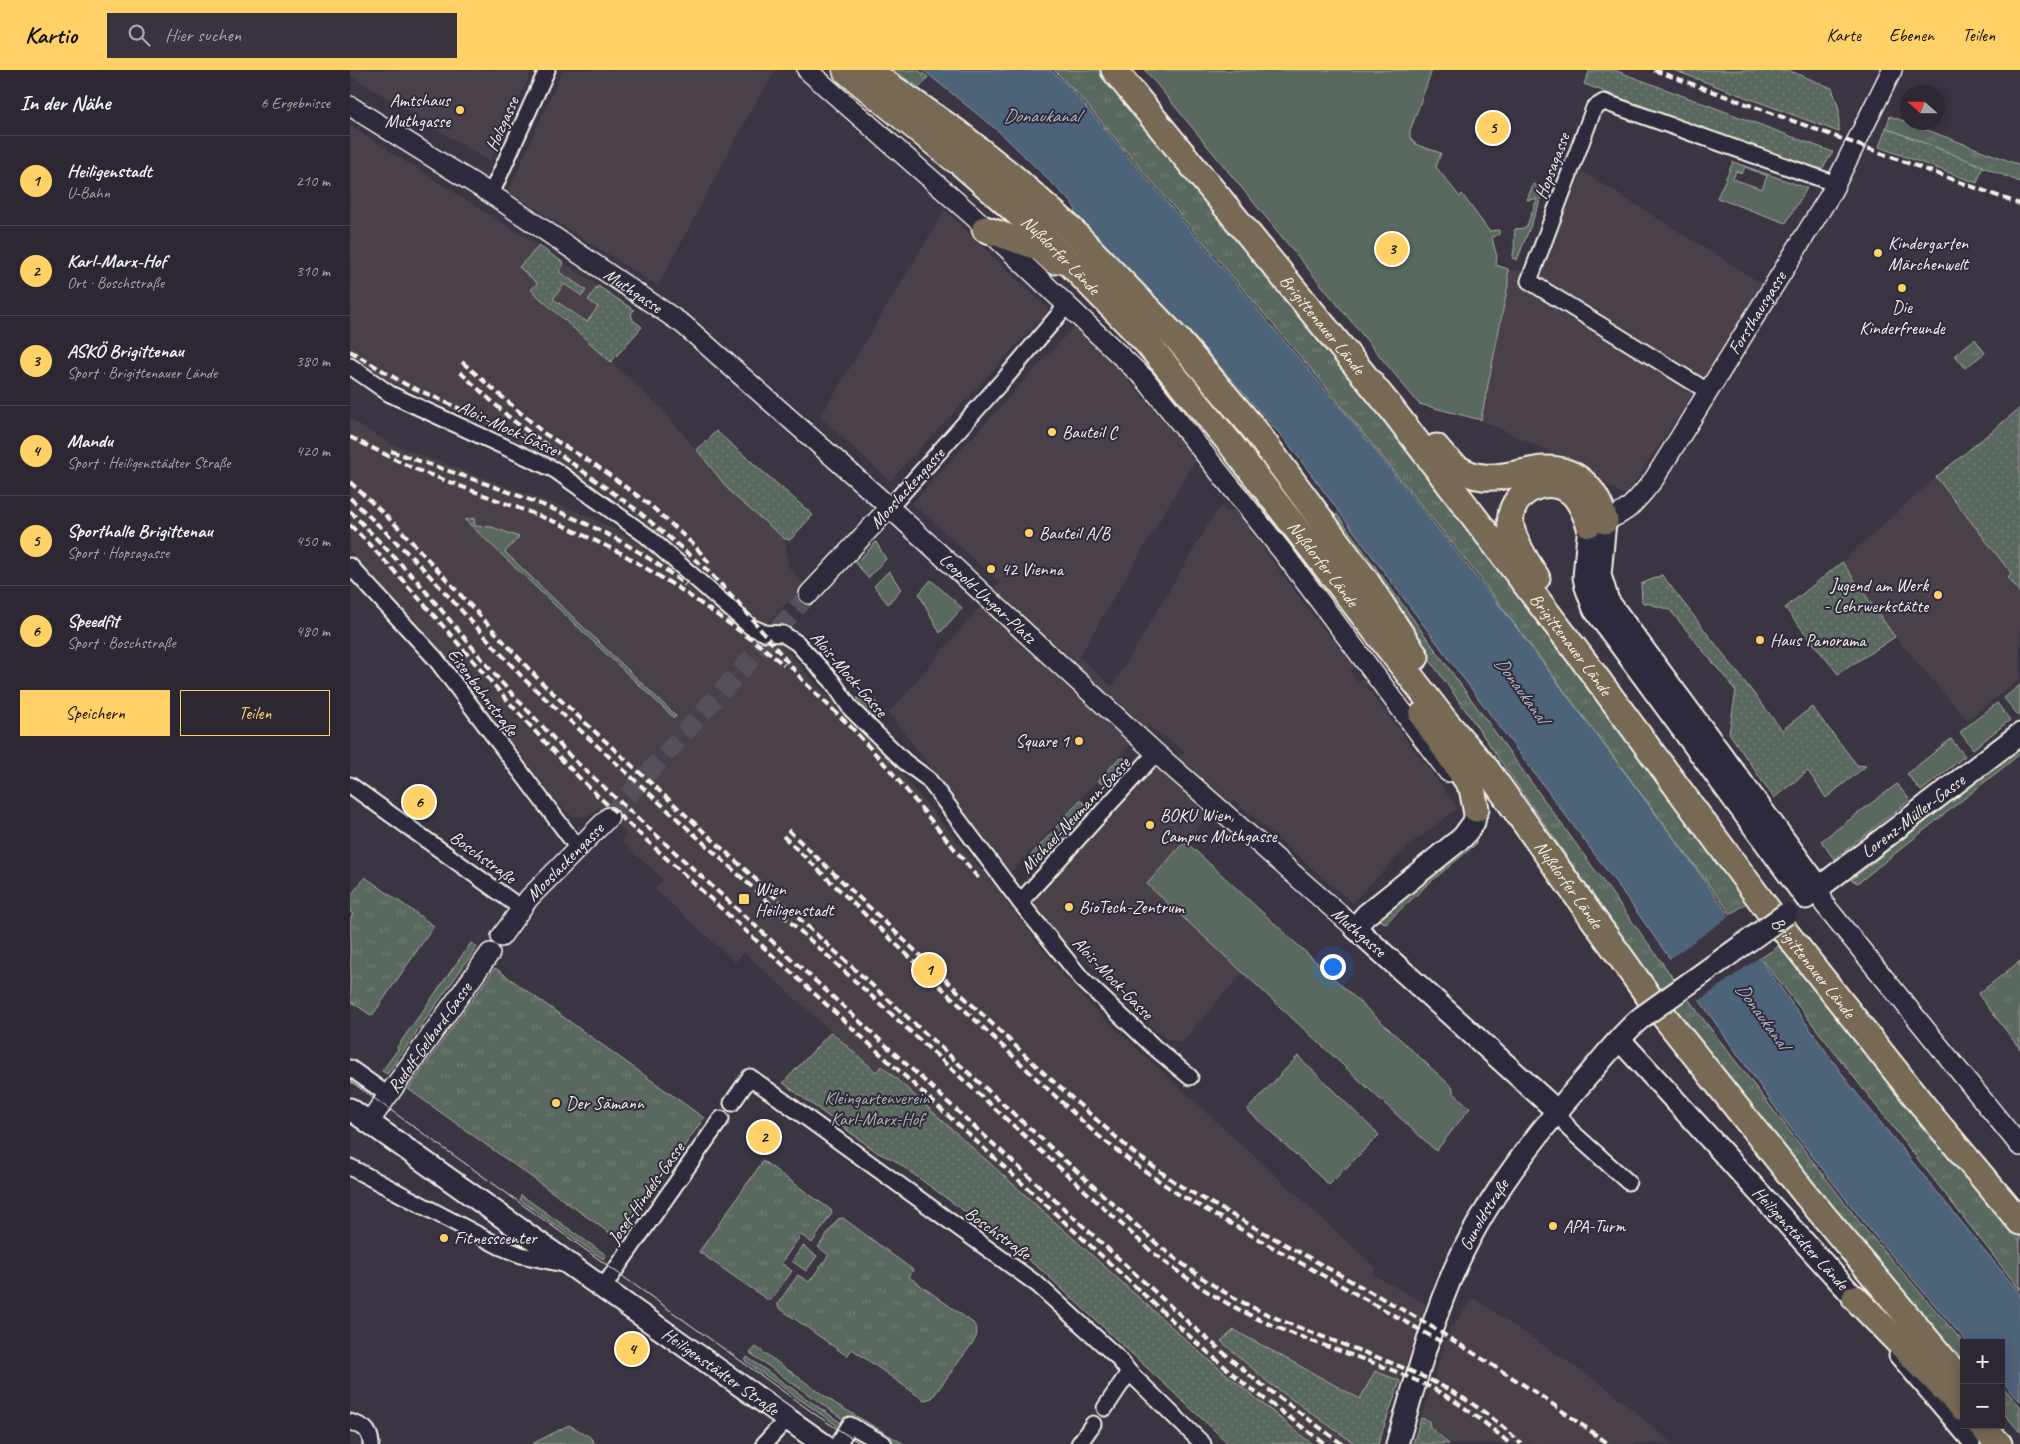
<!DOCTYPE html>
<html lang="de">
<meta charset="utf-8">
<style>
body{margin:0;font-family:Caveat,sans-serif;background:#38333e;color:#f1f3f6}
.controls{position:absolute;right:15px;bottom:15px;display:grid;overflow:hidden;border-radius:0px;box-shadow:0 2px 12px #0003}
.controls button{width:45px;height:45px;display:grid;place-items:center;padding:0;border:0;border-bottom:1px solid #48444d;background:#2c2732;color:#f1f3f6;font:25px sans-serif}
.compass{position:absolute;left:1550px;top:15px;width:45px;height:45px;border-radius:50%;background:#2c2732;box-shadow:0 2px 12px #0003;rotate:291deg}
.you{position:absolute;left:982px;top:896px;width:18px;height:18px;margin:-12px;border:4px solid #fff;border-radius:50%;background:#1a73e8;box-shadow:0 0 0 8px #1a73e833}
.badge{display:grid;place-items:center;width:32px;height:32px;border-radius:50%;background:#ffd166;color:#111;font-size:16px;font-weight:700}
.pin{position:absolute;translate:-50% -50%;border:2px solid #fff;box-shadow:0 1px 5px #0006}
.list{margin:0;padding:0;list-style:none}
h2{display:flex;justify-content:space-between;align-items:center;height:65px;margin:0;padding:0 20px;font-size:21px}
h2 small{font-size:16px;font-weight:400;color:#a6a5ac}
.list li{display:grid;grid-template-columns:32px 1fr auto;gap:15px;align-items:center;box-sizing:border-box;height:90px;padding:0 20px;border-top:1px solid #48444d}
.list b{display:block;font-size:19px;white-space:nowrap}
.list p{margin:0;font-size:16px;white-space:nowrap;color:#a6a5ac}
.list em{font-size:16px;font-style:normal;color:#a6a5ac}
.actions{display:flex;gap:10px;padding:15px 20px}
.actions a{flex:1;padding:11px 0;border:1px solid #ffd166;border-radius:0px;text-align:center;font-size:18px;color:#ffd166}
.actions .main{background:#ffd166;color:#111}
.icon{flex:none;width:28px;height:28px;fill:none;stroke:currentColor;stroke-width:2;stroke-linecap:round;stroke-linejoin:round}
.map{position:relative;flex:none;width:1670px;height:1374px;overflow:hidden}
header{display:flex;align-items:center;gap:30px;box-sizing:border-box;height:70px;padding:0 25px;background:#ffd166;color:#111}
header strong{font-size:24px}
nav{display:flex;gap:28px;margin-inline-start:auto;font-size:18px}
.search{width:350px;height:45px;background:#38333e;display:flex;align-items:center;gap:12px;box-sizing:border-box;padding:0 18px;border-radius:0px;color:#a6a5ac;font-size:19px}
main{display:flex}
aside{flex:1;background:#2c2732}
.map>svg:first-child{display:block}
</style>
<header>
<strong>Kartio</strong>
<div class="search"><svg class="icon" aria-label="search" viewBox="0 0 24 24"><circle cx="10" cy="10" r="6"/><path d="M15 15l6 6"/></svg>Hier suchen</div>
<nav><a>Karte</a><a>Ebenen</a><a>Teilen</a></nav>
</header>
<main>
<aside>
<h2>In der Nähe<small>6 Ergebnisse</small></h2>
<ul class="list">
<li><span class="badge">1</span><div><b>Heiligenstadt</b><p>U-Bahn</p></div><em>210 m</em></li>
<li><span class="badge">2</span><div><b>Karl-Marx-Hof</b><p>Ort · Boschstraße</p></div><em>310 m</em></li>
<li><span class="badge">3</span><div><b>ASKÖ Brigittenau</b><p>Sport · Brigittenauer Lände</p></div><em>380 m</em></li>
<li><span class="badge">4</span><div><b>Mandu</b><p>Sport · Heiligenstädter Straße</p></div><em>420 m</em></li>
<li><span class="badge">5</span><div><b>Sporthalle Brigittenau</b><p>Sport · Hopsagasse</p></div><em>450 m</em></li>
<li><span class="badge">6</span><div><b>Speedfit</b><p>Sport · Boschstraße</p></div><em>480 m</em></li>
</ul>
<div class="actions"><a class="main">Speichern</a><a>Teilen</a></div>
</aside>
<div class="map">
<svg width="1670" height="1374" viewBox="0 0 1670 1374">
<defs>
<pattern id="park-tufts" width="24" height="20" patternUnits="userSpaceOnUse" patternTransform="scale(1.25)"><rect width="24" height="20" fill="#5a695f"/><path d="M3 7l-1-3M5 7V3M7 7l1-3M15 17l-1-3M17 17v-4M19 17l1-3" fill="none" stroke="#727f76"/></pattern>
<pattern id="garden-dots" width="8" height="8" patternUnits="userSpaceOnUse" patternTransform="scale(1.25)"><rect width="8" height="8" fill="#5a695f"/><path d="M2 2h.1M6 6h.1" fill="none" stroke="#727f76" stroke-width="1.8" stroke-linecap="round"/></pattern>
</defs>
<rect width="100%" height="100%" fill="#3b3443"/>
<filter id="ink" filterUnits="userSpaceOnUse"><feTurbulence type="fractalNoise" baseFrequency=".02" numOctaves="2"/><feDisplacementMap in="SourceGraphic" scale="10" xChannelSelector="R" yChannelSelector="G"/><feConvolveMatrix kernelMatrix="1 2 1 2 8 2 1 2 1" color-interpolation-filters="sRGB"/></filter>
<g filter="url(#ink)">
<g fill="#49414a">
<path d="M0,0H182L160,48L156,57H154L140,92L0,5Z"/>
<path d="M213,0H426L400,42L308,216L158,121Z"/>
<path d="M0,56L189,176L284,240L281,244L283,250L292,257L261,292L313,340L382,424L435,469L438,496L455,515L415,555L468,616L520,666L636,805L715,908L743,938L1026,1198L1022,1204L1076,1234L1051,1311L1025,1301L1011,1329L871,1271L919,1313L1006,1374H964L919,1341L848,1281L533,996L527,1003L394,882L385,892L305,819L313,809L271,771L277,764L259,747L248,738L236,747L221,746L207,732L110,607L0,482V349L40,374L241,447L294,475L421,578L370,521L334,486L281,441L237,411L202,388L124,349L38,311L0,287Z"/>
<path d="M1230,100L1414,215L1276,426L1197,380L1131,350L1158,215V199L1192,204Z"/>
<path d="M595,140L699,240L540,411L470,347Z"/>
<path d="M724,256L763,292L846,389L729,587L762,617L862,448L872,436L876,442L884,439L965,548L1000,591L1002,590L1006,596L1000,601L1008,612L1014,608L1019,613L1016,616L1108,738L1058,776L1002,833L885,731L860,744L797,814L893,902L832,972L815,969L765,922L721,875L716,878L682,832L796,704L836,682L798,656L661,802L539,643L650,513L562,433Z"/>
<path d="M1586,407L1661,503L1658,508L1670,523V609L1617,650L1545,567L1492,492Z"/>
<path d="M1123,1228L1254,1316L1323,1374H1099L1079,1357V1351L1071,1348L1101,1255L1103,1256Z"/>
</g>
<g fill="#5a695f" stroke="#a7ada4" fill-rule="evenodd">
<path d="M795,0H1082L1060,61V67L1067,75L1091,83L1086,97L1110,127L1112,124L1139,161L1149,160V164L1142,168L1147,187L1146,195L1158,199V215L1131,350L1069,334Z"/>
<path d="M1383,92L1457,118L1436,153L1367,128ZM1395,97L1417,106L1412,119L1383,109L1386,101L1392,103Z"/>
<path d="M1183,114L1195,119L1167,190L1162,188C1166,178 1163,169 1165,159L1176,158L1187,129L1177,130Z"/>
<path d="M124,448L125,456L142,457L169,467L155,482L326,646L324,648L115,450Z"/>
<path d="M526,472L536,489L518,508L506,493Z"/>
<path d="M539,501L551,519L538,534L524,516Z"/>
<path d="M581,510L612,538L590,563L569,524Z"/>
<path d="M1670,615V644L1668,645L1654,628Z"/>
<path d="M517,627L526,632L527,652L511,636L507,628Z"/>
<path d="M1647,633L1660,650L1623,679L1610,662Z"/>
<path d="M1601,669L1615,686L1571,721L1557,704Z"/>
<path d="M1670,677V684L1508,813L1501,810Z"/>
<path d="M774,688L780,693L762,713L753,715L748,711L768,689Z"/>
<path d="M1547,714L1560,730L1484,789L1471,771Z"/>
<path d="M730,730L740,739L715,766L706,757Z"/>
<path d="M704,760L713,768L690,793L681,785Z"/>
<path d="M1126,770V774L1078,814L1036,853L1028,850Z"/>
<path d="M835,771L1103,1018V1022L1120,1038L1086,1081L797,814Z"/>
<path d="M121,873L127,877L37,1004L32,1001L48,979L47,977Z"/>
<path d="M948,986L1029,1065L979,1115L897,1040Z"/>
<path d="M171,1125L256,1185L253,1189L170,1130Z"/>
<path d="M453,1176L467,1186L456,1201L442,1191Z"/>
<path d="M406,1277L486,1334L554,1374H544L502,1351L497,1352L400,1283Z"/>
<path d="M397,1287L494,1355L492,1359L395,1291Z"/>
<path d="M219,1355L240,1367L245,1374H182Z"/>
</g>
<g fill="url(#park-tufts)" stroke="#a7ada4">
<path d="M540,0H568L578,7L570,17Z"/>
<path d="M704,0H753L1065,386L1401,830L1381,844L1130,508L971,311L725,21Z"/>
<path d="M1540,46L1670,95V112L1536,58Z"/>
<path d="M1625,269L1635,283L1615,298L1605,285Z"/>
<path d="M987,444L1347,941L1515,1159L1614,1273V1295L1330,950L1116,641L980,450Z"/>
<path d="M15,807L84,856L22,946L0,931V849L3,844L0,842V827Z"/>
<path d="M1435,872L1670,1161V1220L1411,888Z"/>
<path d="M1670,891V979L1628,924Z"/>
<path d="M145,898L354,1048L268,1169L58,1019Z"/>
<path d="M413,1091L481,1140L482,1143L462,1173L451,1165L431,1193L442,1201L422,1229L418,1230L349,1182Z"/>
<path d="M493,1148L563,1200L559,1207L623,1253C628,1260 628,1264 624,1271L582,1328L574,1330L502,1279L497,1286L428,1237V1233L448,1205L459,1212L479,1185L468,1177L488,1149Z"/>
<path d="M1651,1315L1670,1336V1362L1651,1340Z"/>
</g>
<g fill="url(#garden-dots)" stroke="#a7ada4">
<path d="M1240,0H1264L1483,82L1472,99L1441,92L1234,14Z"/>
<path d="M1323,0H1438L1482,18L1489,39V62Z"/>
<path d="M1536,58L1633,96L1627,113L1529,77Z"/>
<path d="M189,176L214,193L209,202L236,220L232,226L214,214L203,229L237,252L248,237L238,230L248,216L284,240L281,244L283,250L292,257L261,292L181,220L187,213L169,197Z"/>
<path d="M1670,338V523L1658,508L1661,503L1586,407Z"/>
<path d="M366,361L463,445L440,470L435,469L382,424L347,380Z"/>
<path d="M1492,492L1545,567L1488,604L1435,538Z"/>
<path d="M1312,505L1432,660L1462,637L1507,695L1516,696L1476,728L1458,701L1424,728L1379,663L1386,621L1320,540L1292,532L1291,514Z"/>
<path d="M481,962L526,1002L532,996L848,1281L962,1374H879L696,1204L651,1168L544,1090L528,1083L433,1013Z"/>
<path d="M884,1260L1010,1329L1025,1301L1050,1311L1028,1374H1006L998,1369L919,1313L871,1271Z"/>
<path d="M1071,1348L1079,1351L1080,1357L1099,1374H1063Z"/>
</g>
<path fill="#4d6378" stroke="#909ca5" d="M573,0H701L720,18L996,344L1160,549L1336,785L1500,1015L1670,1224V1331L1651,1310V1273H1618L1524,1165L1435,1051L1267,814L937,372L830,251L725,145L726,140L722,133L653,65Z"/>
<path fill="#3b3443" d="M1381,845L1411,886L1346,933L1317,891Z"/>
<g fill="none" stroke-linecap="round" stroke-linejoin="round">
<path stroke="#57505c" stroke-width="19" stroke-dasharray="19 9" stroke-linecap="butt" d="M259,747L459,524"/>
<defs>
<g id="minor">
<path d="M141,124L197,0"/>
<path d="M0,296L40,324L205,400L297,466L401,557L415,563L433,564L447,573L482,611L501,639L555,692L578,709L670,832L732,909L804,977L840,1007"/>
<path d="M657,306L717,235"/>
<path d="M1359,322L1179,211L1244,38L1254,32L1486,114"/>
<path d="M539,438L653,310"/>
<path d="M0,496L85,588L228,778"/>
<path d="M0,715L171,838"/>
<path d="M670,832L806,683"/>
<path d="M0,998L38,1025"/>
<path d="M382,1033L400,1007L688,1215L767,1287L779,1302L853,1374"/>
<path d="M1207,1041L1220,1060L1278,1112"/>
<path d="M0,1097L151,1177L171,1185L213,1194"/>
<path d="M252,1219L371,1049"/>
<path d="M1547,1286L1622,1374"/>
<path d="M755,1338L779,1302"/>
<path d="M0,1352C13,1356 20,1359 21,1374"/>
<path d="M414,1374L437,1349"/>
<path d="M488,1374L500,1355L534,1374"/>
<path d="M729,1374L743,1354"/>
</g>
<g id="tertiary">
<path d="M457,0L624,147L795,309L932,481L1098,702"/>
<path id="s1" d="M0,36L141,124L334,255L528,427L806,683L1005,858"/>
<path id="s2" d="M1242,453C1275,448 1284,434 1304,409L1480,125L1542,0"/>
<path d="M459,524L539,438"/>
<path d="M1469,817L1474,834L1670,1076"/>
<path id="s3" d="M151,867L179,828L259,747"/>
<path id="s4" d="M19,1052L140,883"/>
</g>
<g id="secondary">
<path d="M1255,451L1250,505L1258,531L1469,817"/>
<path d="M1239,454L1234,507L1236,517L1244,539L1456,828"/>
<path d="M1126,739L1124,752L1113,767L1016,845L1005,858L1207,1041"/>
<path id="s5" d="M1458,826L1670,664"/>
<path id="s6" d="M1270,970L1505,1228"/>
<path id="s7" d="M0,1039L473,1374"/>
<path id="s8" d="M1047,1374C1064,1317 1082,1248 1107,1194C1138,1126 1186,1064 1236,1008C1254,988 1271,964 1292,947"/>
</g>
<g id="trunk">
<path d="M517,0L608,63L663,107L716,154L828,270L904,359L1016,511L1066,587"/>
<path id="s9" d="M764,0L1041,338L1234,591L1418,840L1582,1047L1670,1152"/>
<path id="s10" d="M606,89L690,163L798,274L880,373L1095,651L1137,700L1302,931L1457,1126L1614,1314"/>
<path d="M635,159L690,178L704,191"/>
<path d="M1086,377C1098,392 1112,405 1133,407C1153,409 1173,401 1193,399C1228,397 1247,421 1255,451"/>
<path d="M1187,508C1178,494 1164,473 1161,456C1156,423 1198,402 1222,423C1231,431 1235,443 1239,454"/>
<path d="M1072,645L1122,718L1126,739"/>
<path d="M1505,1228L1614,1339"/>
<path d="M1630,1355L1649,1374"/>
</g>
<path id="motorway" d="M497,0L606,89"/>
</defs>
<use href="#minor" stroke="#f4f1e8" stroke-width="19"/>
<use href="#tertiary" stroke="#f4f1e8" stroke-width="22"/>
<use href="#secondary" stroke="#f4f1e8" stroke-width="25"/>
<use href="#trunk" stroke="#f4f1e8" stroke-width="29"/>
<use href="#motorway" stroke="#f4f1e8" stroke-width="31"/>
<use href="#minor" stroke="#2f2a3d" stroke-width="15"/>
<use href="#tertiary" stroke="#2f2a3d" stroke-width="19"/>
<use href="#secondary" stroke="#2f2a3d" stroke-width="21"/>
<use href="#trunk" stroke="#786954" stroke-width="25"/>
<use href="#motorway" stroke="#786954" stroke-width="28"/>
<path stroke="#f4f1e8" stroke-width="1" d="M0,1011L469,1347L511,1374"/>
<g stroke="#f4f1e8" stroke-width="4" stroke-dasharray="8 4" stroke-linecap="butt">
<path d="M1304,0L1670,134"/>
<path d="M0,281L55,314L180,370"/>
<path d="M112,292L195,364L247,396L300,435L344,475L362,496"/>
<path d="M110,302L161,349L288,441L356,499L387,531L454,612L501,657L540,700L629,809"/>
<path d="M0,367L65,399L208,453L271,483L330,519L411,576L434,595"/>
<path d="M41,381C141,417 252,446 335,515"/>
<path d="M0,412L49,458L191,612L438,839"/>
<path d="M0,428L68,493L174,609L802,1182C833,1206 864,1228 900,1245C958,1274 1022,1288 1080,1317C1109,1332 1135,1352 1160,1374"/>
<path d="M0,441L68,512L152,613L221,687L840,1254L903,1308L992,1374"/>
<path d="M0,455C87,541 157,639 247,725L847,1273L897,1316L975,1374"/>
<path d="M438,760L695,1004L784,1083L832,1117L1071,1250L1188,1324L1259,1374"/>
<path d="M433,766L688,1010L745,1063L779,1090L828,1124L1095,1274"/>
<path d="M438,839L434,835L807,1174C838,1199 870,1222 906,1239C996,1282 1099,1299 1171,1374"/>
</g>
<defs>
<path id="secondary-bridge" d="M1292,947L1436,844"/>
</defs>
<use href="#secondary-bridge" stroke="#f4f1e8" stroke-width="25" stroke-linecap="butt"/>
<use href="#secondary-bridge" stroke="#2f2a3d" stroke-width="21"/>
</g>
</g>
<g fill="#ffd166" stroke="#2f2a3d" stroke-width="2">
<circle cx="110" cy="40" r="5"/>
<circle cx="1528" cy="183" r="5"/>
<circle cx="1552" cy="218" r="5"/>
<circle cx="702" cy="362" r="5"/>
<circle cx="679" cy="463" r="5"/>
<circle cx="641" cy="499" r="5"/>
<circle cx="1588" cy="525" r="5"/>
<circle cx="1410" cy="570" r="5"/>
<circle cx="729" cy="671" r="5"/>
<circle cx="800" cy="755" r="5"/>
<rect x="388" y="823" width="12" height="12" rx="2.5"/>
<circle cx="719" cy="837" r="5"/>
<circle cx="206" cy="1033" r="5"/>
<circle cx="1203" cy="1156" r="5"/>
<circle cx="94" cy="1168" r="5"/>
</g>
<g text-anchor="middle" stroke-width="4" stroke-linejoin="round" paint-order="stroke">
<g font-size="18" fill="#f4f1e8" stroke="#2f2a3d" text-anchor="start">
<text x="100" y="36" text-anchor="end">Amtshaus<tspan x="100" dy="21">Muthgasse</tspan></text>
<text x="1538" y="179">Kindergarten<tspan x="1538" dy="21">Märchenwelt</tspan></text>
<text x="1552" y="243" text-anchor="middle">Die<tspan x="1552" dy="21">Kinderfreunde</tspan></text>
<text x="712" y="368">Bauteil C</text>
<text x="689" y="469">Bauteil A/B</text>
<text x="651" y="505">42 Vienna</text>
<text x="1578" y="521" text-anchor="end">Jugend am Werk<tspan x="1578" dy="21">- Lehrwerkstätte</tspan></text>
<text x="1420" y="576">Haus Panorama</text>
<text x="719" y="677" text-anchor="end">Square 1</text>
<text x="810" y="751">BOKU Wien,<tspan x="810" dy="21">Campus Muthgasse</tspan></text>
<text x="405" y="825">Wien<tspan x="405" dy="21">Heiligenstadt</tspan></text>
<text x="729" y="843">BioTech-Zentrum</text>
<text x="216" y="1039">Der Sämann</text>
<text x="1213" y="1162">APA-Turm</text>
<text x="104" y="1174">Fitnesscenter</text>
</g>
<g font-size="18" fill="#f4f1e8" stroke="#2f2a3d">
<text transform="translate(152 54) rotate(-66)" y="6">Holzgasse</text>
<text transform="translate(1202 96) rotate(-69)" y="6">Hopsagasse</text>
<text dy="6" stroke="none"><textPath href="#s10" startOffset="142">Nußdorfer Lände</textPath></text>
<text dy="6" stroke="none"><textPath href="#s1" startOffset="338">Muthgasse</textPath></text>
<text dy="6" stroke="none"><textPath href="#s2" startOffset="274">Forsthausgasse</textPath></text>
<text dy="6" stroke="none"><textPath href="#s9" startOffset="329">Brigittenauer Lände</textPath></text>
<text transform="translate(158 358) rotate(25)" y="6">Alois-Mock-Gasse</text>
<text transform="translate(557 418) rotate(-48)" y="6">Mooslackengasse</text>
<text dy="6" stroke="none"><textPath href="#s10" startOffset="548">Nußdorfer Lände</textPath></text>
<text dy="6" stroke="none"><textPath href="#s1" startOffset="808">Leopold-Ungar-Platz</textPath></text>
<text dy="6" stroke="none"><textPath href="#s9" startOffset="734">Brigittenauer Lände</textPath></text>
<text transform="translate(499 604) rotate(49)" y="6">Alois-Mock-Gasse</text>
<text transform="translate(133 622) rotate(53)" y="6">Eisenbahnstraße</text>
<text transform="translate(725 745) rotate(-47)" y="6">Michael-Neumann-Gasse</text>
<text dy="6" stroke="none"><textPath href="#s5" startOffset="132">Lorenz-Müller-Gasse</textPath></text>
<text transform="translate(133 787) rotate(36)" y="6">Boschstraße</text>
<text dy="6" stroke="none"><textPath href="#s3" startOffset="99">Mooslackengasse</textPath></text>
<text dy="6" stroke="none"><textPath href="#s10" startOffset="952">Nußdorfer Lände</textPath></text>
<text transform="translate(1009 862) rotate(41)" y="6">Muthgasse</text>
<text dy="6" stroke="none"><textPath href="#s9" startOffset="1138">Brigittenauer Lände</textPath></text>
<text transform="translate(763 908) rotate(46)" y="6">Alois-Mock-Gasse</text>
<text dy="6" stroke="none"><textPath href="#s4" startOffset="104">Rudolf-Gelbard-Gasse</textPath></text>
<text transform="translate(296 1123) rotate(-55)" y="6">Josef-Hindels-Gasse</text>
<text dy="6" stroke="none"><textPath href="#s8" startOffset="246">Gunoldstraße</textPath></text>
<text transform="translate(648 1163) rotate(36)" y="6">Boschstraße</text>
<text dy="6" stroke="none"><textPath href="#s6" startOffset="268">Heiligenstädter Lände</textPath></text>
<text dy="6" stroke="none"><textPath href="#s7" startOffset="454">Heiligenstädter Straße</textPath></text>
</g>
<g font-size="18" fill="#afb4aa" stroke="#2f2a3d">
<text x="527" y="1034">Kleingartenverein<tspan x="527" dy="21">Karl-Marx-Hof</tspan></text>
</g>
<g font-size="19" font-style="italic" fill="#b1b8bb" stroke="#2f2a3d">
<text x="691" y="52">Donaukanal</text>
<text transform="translate(1172 619) rotate(54)" y="7">Donaukanal</text>
<text transform="translate(1413 945) rotate(54)" y="7">Donaukanal</text>
</g>
</g>
</svg>
<div class="controls">
<button>+</button>
<button>−</button>
</div>
<svg class="compass" viewBox="-18 -18 36 36"><path d="M0-13l5 13h-10z" fill="#e53935"/><path d="M0 13l5-13h-10z" fill="#a6a5ac"/></svg>
<div class="you"></div>
<div class="pin badge" style="left:579px;top:900px">1</div>
<div class="pin badge" style="left:414px;top:1067px">2</div>
<div class="pin badge" style="left:1042px;top:179px">3</div>
<div class="pin badge" style="left:282px;top:1279px">4</div>
<div class="pin badge" style="left:1143px;top:58px">5</div>
<div class="pin badge" style="left:69px;top:732px">6</div>
</div>
</main>
